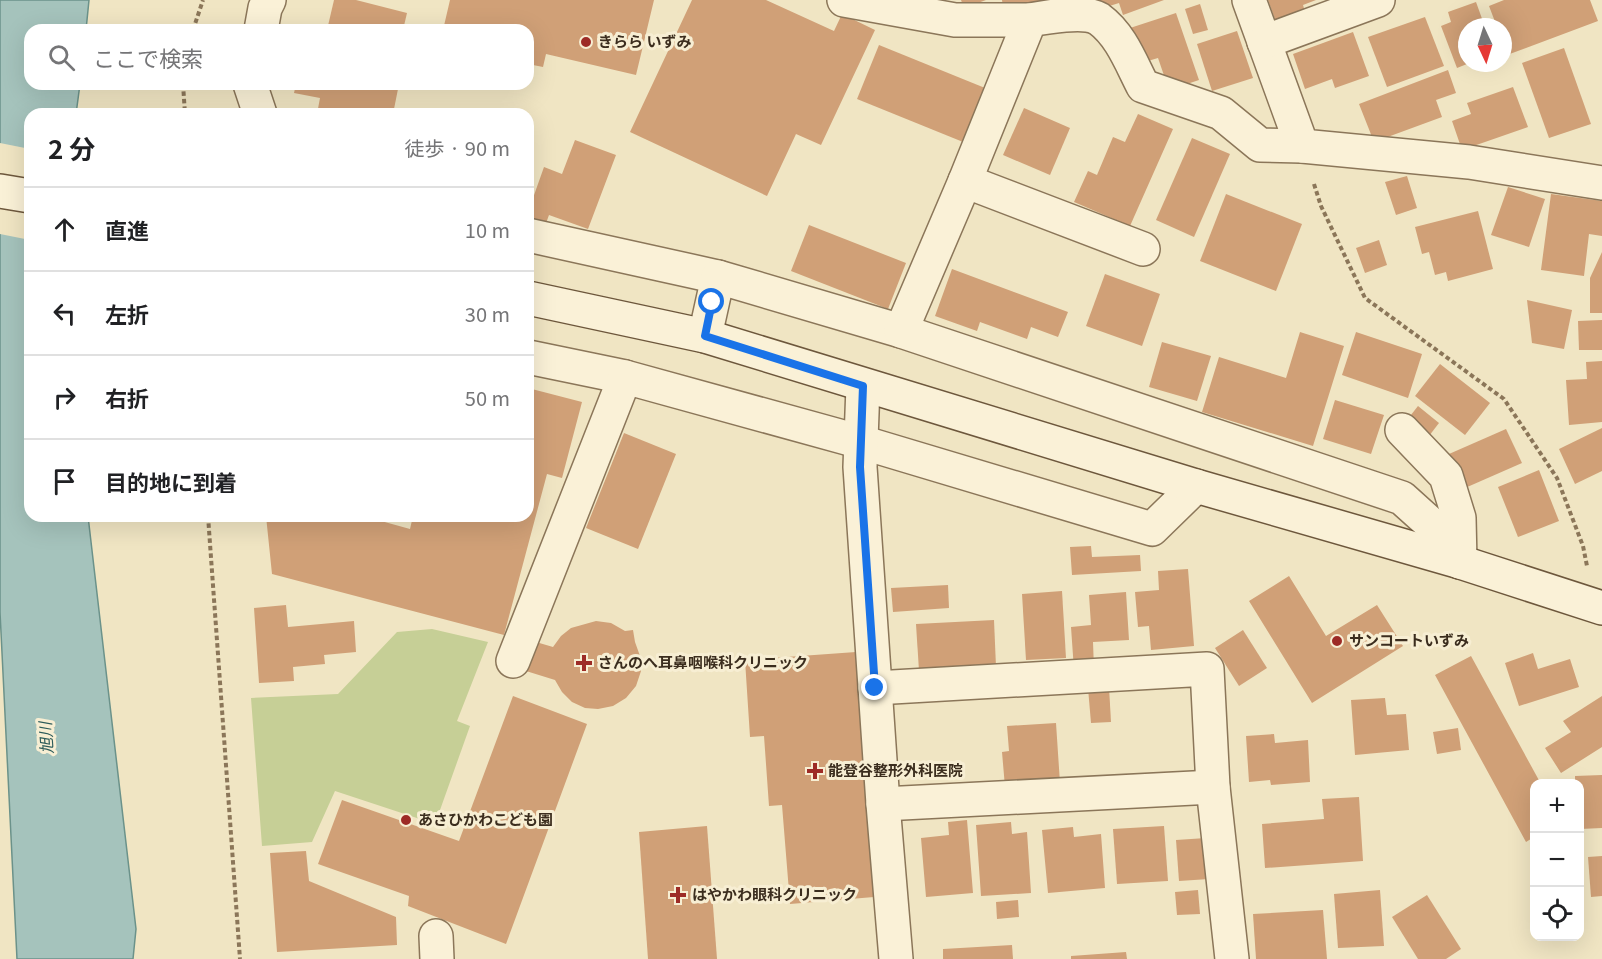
<!DOCTYPE html>
<html lang="ja">
<meta charset="utf-8">
<style>
body{margin:0;font-family:Georgia,"Noto Sans JP",serif;background:#f2f2f2;color:#202124}
.controls{position:absolute;right:18px;bottom:18px;display:grid;overflow:hidden;border-radius:12px;box-shadow:0 6px 24px #0002}
.controls button{width:54px;height:54px;display:grid;place-items:center;padding:0;border:0;border-bottom:2px solid #e0e0e0;background:#fff;color:#202124;font:30px sans-serif}
.compass{position:absolute;left:1458px;top:18px;width:54px;height:54px;border-radius:50%;background:#fff;box-shadow:0 6px 24px #0002;rotate:176deg}
.stop{position:absolute;width:18px;height:18px;margin:-14px;border:4px solid #1a73e8;border-radius:50%;background:#fff}
.stop.end{background:#1a73e8;border-color:#fff;box-shadow:0 2px 6px #0008}
.list{margin:0;padding:0;list-style:none}
h2{display:flex;justify-content:space-between;align-items:center;height:78px;margin:0;padding:0 24px;font-size:26px}
h2 small{font-size:20px;font-weight:400;color:#757577}
.list li{display:grid;grid-template-columns:39px 1fr auto;gap:18px;align-items:center;box-sizing:border-box;height:84px;padding:0 24px;border-top:2px solid #e0e0e0}
.list b{display:block;font-size:22px;white-space:nowrap}
.list em{font-size:20px;font-style:normal;color:#757577}
.icon{flex:none;width:33px;height:33px;fill:none;stroke:currentColor;stroke-width:2;stroke-linecap:round;stroke-linejoin:round}
.map{position:relative;flex:none;width:1602px;height:959px;overflow:hidden}
.search{position:absolute;background:#fff;box-shadow:0 6px 24px #0002;left:24px;top:24px;width:510px;height:66px;display:flex;align-items:center;gap:15px;box-sizing:border-box;padding:0 21px;border-radius:18px;color:#757577;font-size:22px}
.panel{position:absolute;background:#fff;box-shadow:0 6px 24px #0002;left:24px;top:108px;width:510px;height:414px;border-radius:18px}
.map>svg:first-child{display:block}
</style>
<div class="map">
<svg width="1602" height="959" viewBox="0 0 1602 959">
<rect width="100%" height="100%" fill="#f0e5c3"/>
<path fill="#c6cf96" d="M432,629L488,642L457,721L470,726L435,824L335,791L312,842L262,846L251,698L338,694L397,632Z"/>
<path fill="#a5c3bc" stroke="#6b928a" stroke-width="1.5" d="M0,0H89L86,30H30V84H80L76,114H30V516H88L136,929L133,959H17L0,612Z"/>
<path fill="#f0e5c3" d="M0,143L30,149V240L0,234Z"/>
<g fill="#d0a077">
<path d="M334,0H356L407,13L403,30H327Z"/>
<path d="M450,0H654L636,75L546,54L543,67L528,64V30H443Z"/>
<path d="M692,0H766L834,31L842,14L875,30L821,145L796,134L767,196L630,132Z"/>
<path d="M961,0H986L964,8Z"/>
<path d="M1002,0H1054V3L1003,7Z"/>
<path d="M1100,0H1164L1123,15L1119,3L1103,8Z"/>
<path d="M1268,0H1316L1303,5L1306,15L1277,25Z"/>
<path d="M1504,0H1590L1598,21L1507,55L1503,44V27H1497L1489,6Z"/>
<path d="M1476,2L1485,27H1467V64L1457,68L1441,26L1451,22L1448,12Z"/>
<path d="M1200,4L1208,30L1193,34L1185,9Z"/>
<path d="M1176,13L1199,80L1169,90L1158,58L1141,63L1130,28Z"/>
<path d="M1425,17L1444,66L1387,87L1368,37Z"/>
<path d="M1237,31L1253,78L1212,91L1197,44Z"/>
<path d="M1353,32L1369,76L1335,88L1332,79L1305,89L1293,54Z"/>
<path d="M879,45L990,90L968,144L857,99Z"/>
<path d="M1564,48L1591,124L1549,138L1522,63Z"/>
<path d="M1448,70L1456,93L1436,100L1442,117L1374,142L1359,104Z"/>
<path d="M296,84H399L393,114H317L320,98L294,93Z"/>
<path d="M1513,87L1528,127L1462,150L1452,121L1471,114L1467,103Z"/>
<path d="M1024,108L1070,128L1050,175L1003,155Z"/>
<path d="M1138,114L1173,129L1130,226L1074,202L1088,171L1097,175L1113,137L1125,142Z"/>
<path d="M1192,138L1230,154L1194,237L1156,220Z"/>
<path d="M575,140L616,155L588,229L549,215L545,226L528,219V196L533,198L544,167L562,174Z"/>
<path d="M1407,176L1417,208L1396,215L1385,182Z"/>
<path d="M1508,187L1545,199L1529,247L1491,235Z"/>
<path d="M1226,194L1302,224L1276,291L1200,261Z"/>
<path d="M1551,194L1602,201V236L1589,234L1584,276L1541,270Z"/>
<path d="M1478,211L1493,269L1448,281L1446,272L1435,275L1429,252L1422,254L1415,227Z"/>
<path d="M809,225L906,263L888,309L791,271Z"/>
<path d="M1379,240L1387,265L1365,273L1356,248Z"/>
<path d="M1602,252V313H1590V278Z"/>
<path d="M952,269L1068,312L1058,337L1031,327L1027,339L980,322L977,331L935,316Z"/>
<path d="M1105,274L1160,294L1142,346L1086,326Z"/>
<path d="M1527,300L1572,310L1564,349L1532,343Z"/>
<path d="M1602,320V350H1579L1578,321Z"/>
<path d="M1300,332L1344,346L1313,446L1202,412L1219,357L1286,378Z"/>
<path d="M1356,332L1422,354L1408,398L1342,375Z"/>
<path d="M1162,342L1211,356L1197,401L1149,387Z"/>
<path d="M1602,361V422L1569,425L1566,380L1587,379L1586,362Z"/>
<path d="M1440,364L1490,403L1465,435L1415,396Z"/>
<path d="M528,388L582,402L562,478L547,474L504,635L272,574L266,516H363L410,529L413,516H528Z"/>
<path d="M1335,400L1384,415L1371,454L1323,439Z"/>
<path d="M1418,406L1439,423L1429,436L1407,420Z"/>
<path d="M1602,428V471L1575,484L1559,449Z"/>
<path d="M1506,429L1522,463L1465,488L1449,454Z"/>
<path d="M624,433L676,454L638,549L586,528Z"/>
<path d="M1539,470L1559,521L1518,537L1498,487Z"/>
<path d="M1091,546L1092,557L1140,555L1141,571L1072,575L1070,547Z"/>
<path d="M1188,569L1194,646L1151,650L1149,626L1138,627L1135,592L1159,590L1158,571Z"/>
<path d="M1289,576L1326,636L1377,605L1403,646L1312,703L1249,601Z"/>
<path d="M948,585L949,608L893,612L891,588Z"/>
<path d="M1062,591L1066,658L1026,660L1022,594Z"/>
<path d="M1126,592L1129,640L1093,642L1094,669L1074,670L1071,627L1091,625L1089,595Z"/>
<path d="M286,605L288,627L354,621L356,652L324,655L325,664L293,667L294,681L259,683L254,608Z"/>
<path d="M994,620L996,667L919,671L916,624Z"/>
<path d="M596,621L611,623L625,631L633,630L635,642L640,656L641,671L636,686L626,698L613,706L598,709L585,708L572,702L562,692L555,680L526,671L536,642L553,647L561,636L571,628Z"/>
<path d="M1243,630L1267,668L1239,686L1215,648Z"/>
<path d="M856,652L874,897L790,904L782,805L769,806L764,736L750,737L745,660Z"/>
<path d="M1533,653L1538,669L1570,659L1579,687L1519,706L1505,663Z"/>
<path d="M1471,656L1541,784H1534V837L1526,842L1435,675Z"/>
<path d="M1109,687L1111,722L1091,723L1088,688Z"/>
<path d="M513,696L587,724L506,944L408,906L409,896L318,864L342,800L459,841Z"/>
<path d="M1602,696V747L1561,773L1545,748L1571,732L1563,721Z"/>
<path d="M1385,698L1387,715L1406,714L1409,750L1355,755L1351,700Z"/>
<path d="M1056,723L1060,783L1005,787L1002,752L1009,751L1007,726Z"/>
<path d="M1458,728L1461,750L1437,754L1433,732Z"/>
<path d="M1274,734L1275,743L1308,740L1310,782L1271,785L1270,780L1249,782L1246,736Z"/>
<path d="M1602,775V828L1580,829V784H1575V776Z"/>
<path d="M1359,797L1363,861L1265,868L1262,824L1324,819L1322,799Z"/>
<path d="M967,820L973,893L926,897L921,838L949,835L948,822Z"/>
<path d="M1011,822L1012,834L1027,832L1031,893L981,896L976,825Z"/>
<path d="M707,826L717,959H648L639,832Z"/>
<path d="M1164,826L1168,881L1117,884L1113,829Z"/>
<path d="M1073,827L1074,837L1101,834L1105,888L1048,893L1042,830Z"/>
<path d="M1206,838L1209,879L1179,881L1176,840Z"/>
<path d="M306,851L309,881L396,917L397,945L277,952L270,853Z"/>
<path d="M1602,856V896L1591,897L1588,857Z"/>
<path d="M1198,890L1200,914L1177,915L1175,892Z"/>
<path d="M1380,890L1384,946L1338,948L1334,894Z"/>
<path d="M1427,895L1461,949L1446,959H1418L1392,917Z"/>
<path d="M1018,900L1019,917L997,919L996,902Z"/>
<path d="M1323,910L1327,959H1256L1253,914Z"/>
<path d="M1012,945L1013,959H943V949Z"/>
<path d="M1126,952L1127,959H1071V956Z"/>
</g>
<g fill="none" stroke-linecap="round" stroke-linejoin="round">
<defs>
<g id="street">
<path d="M844,0L955,20H1030"/>
<path d="M1249,0L1302,146L1469,162L1602,183"/>
<path d="M261,30L265,8L269,0"/>
<path d="M1264,42L1378,0"/>
<path d="M250,84L260,114"/>
<path d="M965,181L1143,249"/>
<path d="M528,235L718,277L705,336"/>
<path d="M718,277L901,331L1402,498L1432,525L1460,562"/>
<path d="M901,331L965,181L1030,20C1046,17 1085,10 1099,19C1121,35 1131,63 1143,86L1221,113L1260,145L1302,146"/>
<path d="M528,357L625,377L861,442L1152,529L1196,486"/>
<path d="M863,386L860,467L883,804L896,959"/>
<path d="M1402,430L1446,476L1459,518L1460,562"/>
<path d="M513,661L625,377"/>
<path d="M875,688L1207,669L1213,787L1232,959"/>
<path d="M883,804L1213,787"/>
<path d="M436,936L437,959"/>
</g>
<g id="secondary">
<path d="M0,191L30,196"/>
<path d="M528,298L705,336L1196,486L1460,562L1602,608"/>
</g>
</defs>
<use href="#street" stroke="#8b7659" stroke-width="36"/>
<use href="#secondary" stroke="#6d573c" stroke-width="36"/>
<g stroke="#8b7659" stroke-width="4" stroke-dasharray="4.5 3" stroke-linecap="butt">
<path d="M193,30L203,0"/>
<path d="M183,84L185,114"/>
<path d="M1314,184L1321,206L1365,298L1504,399L1557,478L1583,546L1587,566"/>
<path d="M208,516L240,959"/>
</g>
<use href="#street" stroke="#faf1d7" stroke-width="33"/>
<use href="#secondary" stroke="#faf1d7" stroke-width="33"/>
</g>
<g fill="none" stroke-linecap="round" stroke-linejoin="round">
<path stroke="#1a73e8" stroke-width="8" d="M712,302L705,336L863,386L860,467L875,688"/>
</g>
<g fill="#9d2b26" stroke="#f7eed3" stroke-width="2">
<circle cx="586" cy="42" r="6"/>
<circle cx="1337" cy="641" r="6"/>
<path d="M581 654h6v6h6v6h-6v6h-6v-6h-6v-6h6z"/>
<path d="M812 762h6v6h6v6h-6v6h-6v-6h-6v-6h6z"/>
<circle cx="406" cy="820" r="6"/>
<path d="M675 886h6v6h6v6h-6v6h-6v-6h-6v-6h6z"/>
</g>
<g text-anchor="middle" stroke-width="6" stroke-linejoin="round" paint-order="stroke">
<g font-size="15" font-weight="bold" fill="#3b2d1e" stroke="#f7eed3" text-anchor="start">
<text x="598" y="47">きらら いずみ</text>
<text x="1349" y="646">サンコートいずみ</text>
<text x="598" y="668">さんのへ耳鼻咽喉科クリニック</text>
<text x="828" y="776">能登谷整形外科医院</text>
<text x="418" y="825">あさひかわこども園</text>
<text x="692" y="900">はやかわ眼科クリニック</text>
</g>
<g font-size="16" font-style="italic" fill="#2c5b5a" stroke="#f7eed3">
<text transform="translate(46 738) rotate(-94)" y="6">旭川</text>
</g>
</g>
</svg>
<div class="controls">
<button>+</button>
<button>−</button>
<button><svg class="icon" aria-label="locate" viewBox="0 0 24 24"><circle cx="12" cy="12" r="6"/><path d="M12 2v4M12 18v4M2 12h4M18 12h4"/></svg></button>
</div>
<svg class="compass" viewBox="-18 -18 36 36"><path d="M0-13l5 13h-10z" fill="#e53935"/><path d="M0 13l5-13h-10z" fill="#757577"/></svg>
<div class="stop" style="left:712px;top:302px"></div>
<div class="stop end" style="left:875px;top:688px"></div>
<div class="search"><svg class="icon" aria-label="search" viewBox="0 0 24 24"><circle cx="10" cy="10" r="6"/><path d="M15 15l6 6"/></svg>ここで検索</div>
<section class="panel">
<h2>2 分<small>徒歩 · 90 m</small></h2>
<ul class="list">
<li><svg class="icon" aria-label="ahead" viewBox="0 0 24 24"><path d="M12 20V5M6 11l6-6 6 6"/></svg><div><b>直進</b></div><em>10 m</em></li>
<li><svg class="icon" aria-label="left" viewBox="0 0 24 24"><path d="M17 20v-9H6M10 6l-5 5 5 5"/></svg><div><b>左折</b></div><em>30 m</em></li>
<li><svg class="icon" aria-label="right" viewBox="0 0 24 24"><path d="M7 20v-9h11M14 6l5 5-5 5"/></svg><div><b>右折</b></div><em>50 m</em></li>
<li><svg class="icon" aria-label="arrive" viewBox="0 0 24 24"><path d="M6 21V4h12l-3 4 3 4H6"/></svg><div><b>目的地に到着</b></div></li>
</ul>
</section>
</div>
